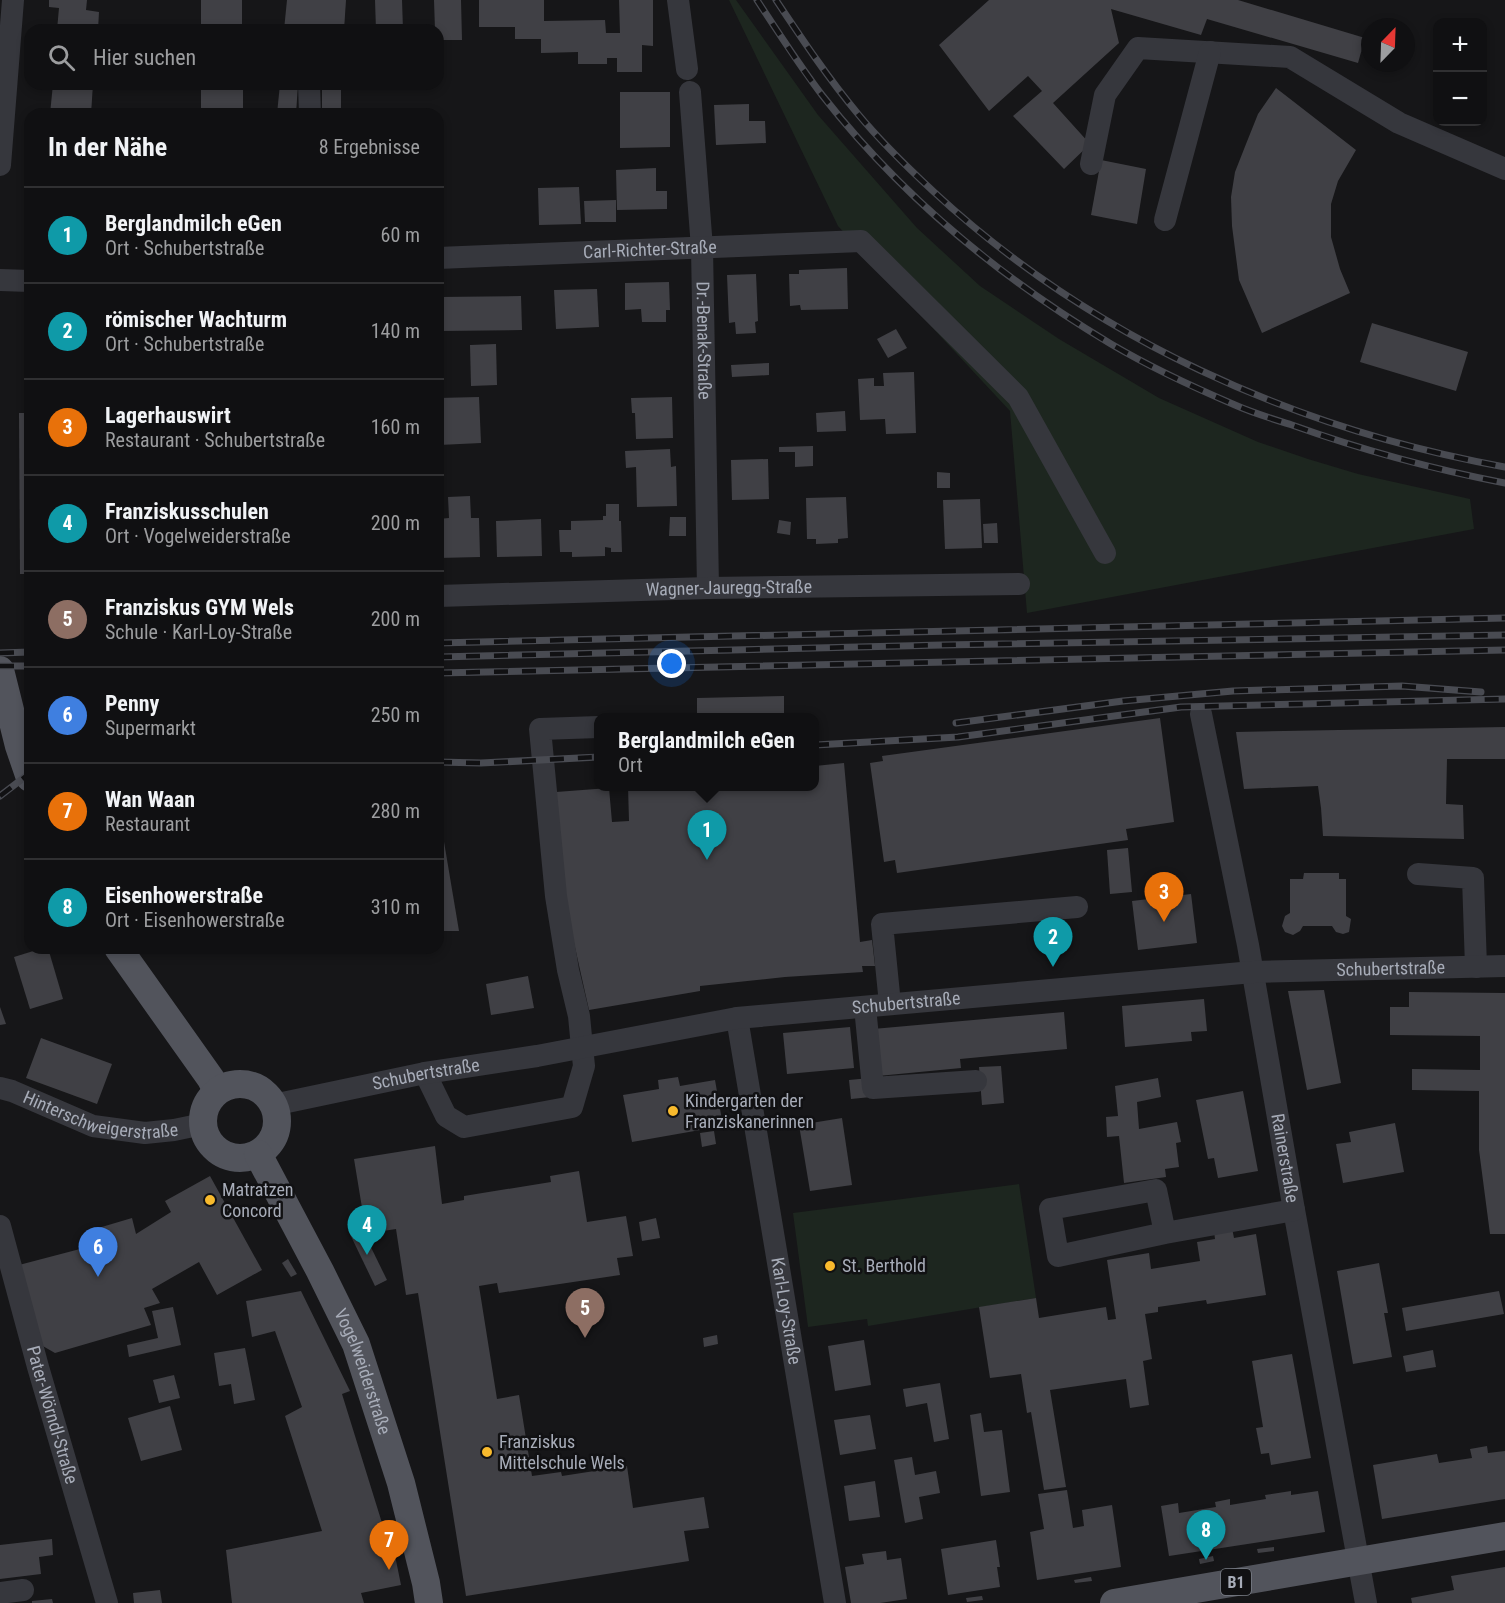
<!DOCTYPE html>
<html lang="de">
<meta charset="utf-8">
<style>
body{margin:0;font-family:"Roboto Condensed",sans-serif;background:#19191b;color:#f1f3f6}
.controls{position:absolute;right:18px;top:18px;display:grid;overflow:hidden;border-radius:12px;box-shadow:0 3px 9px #0003}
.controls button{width:54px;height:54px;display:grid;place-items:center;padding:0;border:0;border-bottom:2px solid #303032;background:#101012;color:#f1f3f6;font:30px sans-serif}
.compass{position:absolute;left:1361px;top:18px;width:54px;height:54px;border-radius:50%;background:#101012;box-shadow:0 3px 9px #0003;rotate:23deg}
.you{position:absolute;left:672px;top:664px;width:21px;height:21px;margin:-15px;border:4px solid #fff;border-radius:50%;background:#1a73e8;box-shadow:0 0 0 9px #1a73e833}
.badge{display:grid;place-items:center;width:39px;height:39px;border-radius:50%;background:#f8ba2d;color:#fff;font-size:20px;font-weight:700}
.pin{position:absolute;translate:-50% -50px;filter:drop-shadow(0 2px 3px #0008)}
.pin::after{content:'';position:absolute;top:32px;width:21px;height:18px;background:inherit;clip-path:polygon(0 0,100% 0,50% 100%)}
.popup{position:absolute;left:594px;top:713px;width:225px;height:78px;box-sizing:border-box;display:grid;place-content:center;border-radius:12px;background:#101012;filter:drop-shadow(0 2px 4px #0005);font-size:20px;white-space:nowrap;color:#9c9d9f}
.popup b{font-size:22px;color:#f1f3f6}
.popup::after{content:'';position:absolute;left:50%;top:100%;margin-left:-12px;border:12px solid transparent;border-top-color:#101012}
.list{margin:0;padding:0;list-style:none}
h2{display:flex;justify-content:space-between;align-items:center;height:78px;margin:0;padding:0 24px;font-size:26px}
h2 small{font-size:20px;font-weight:400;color:#9c9d9f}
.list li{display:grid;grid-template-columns:39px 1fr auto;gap:18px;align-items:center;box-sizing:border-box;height:96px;padding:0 24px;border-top:2px solid #303032}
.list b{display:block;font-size:22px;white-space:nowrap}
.list p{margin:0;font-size:20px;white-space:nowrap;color:#9c9d9f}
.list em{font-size:20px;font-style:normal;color:#9c9d9f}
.icon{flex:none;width:33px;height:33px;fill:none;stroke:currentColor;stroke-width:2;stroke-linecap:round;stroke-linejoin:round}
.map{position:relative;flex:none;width:1505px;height:1603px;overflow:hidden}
.search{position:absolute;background:#101012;box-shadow:0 3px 9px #0003;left:24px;top:24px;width:420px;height:66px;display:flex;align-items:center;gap:15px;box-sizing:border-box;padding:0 21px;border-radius:18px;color:#9c9d9f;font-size:22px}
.panel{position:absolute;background:#101012;box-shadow:0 3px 9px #0003;left:24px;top:108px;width:420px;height:846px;border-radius:18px}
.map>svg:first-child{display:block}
</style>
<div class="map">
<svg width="1505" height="1603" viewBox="0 0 1505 1603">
<rect width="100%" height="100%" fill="#161618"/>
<g fill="#1d261f">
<path d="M729,0H736L818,115L917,228L980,286L1059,339L1159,398L1258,442L1308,459L1358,474L1470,499L1474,529L1027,613L1010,411L838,226Z"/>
<path d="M1019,1184L1036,1298L868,1326L867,1319L808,1327L793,1213Z"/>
</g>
<g fill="#404045">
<path d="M49,0H87L86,10L99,12L98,30H57L59,8L49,7Z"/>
<rect x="201" y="0" width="41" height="30"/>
<path d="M287,0H346L344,30H284Z"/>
<path d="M375,0H402L403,30H376Z"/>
<path d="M434,0H461L462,40H438V30H435Z"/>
<path d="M479,0H544V21L605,20L606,33H620L619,0H653V46L642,45V72H617V58H607V64H578V52L541,53V39H515V27H479Z"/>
<path d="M989,0H1238L1365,38L1358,63L1207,19L1201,35L1111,9L1119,43L1053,103L1090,144L1064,169L1013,116L1042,91L1028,76L989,111L939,45Z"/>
<path d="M53,84H93L91,114H50Z"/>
<rect x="201" y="84" width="42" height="30"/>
<path d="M280,84H298L296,114H277Z"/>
<rect x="322" y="84" width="19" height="30"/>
<path d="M1276,88L1356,150L1338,181L1331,204V237L1340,269L1350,293L1262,333L1239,280L1232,226L1231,197L1235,172L1246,144L1258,114Z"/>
<path d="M620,92H670V147L620,148Z"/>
<path d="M749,104V121H765L766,143L716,145L714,105Z"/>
<path d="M1101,160L1146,169L1137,224L1091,215Z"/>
<path d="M656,168V191H667V209L617,210L616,170Z"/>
<path d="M438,185H440L442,228L438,229Z"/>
<path d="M579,187L581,224L539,225L538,188Z"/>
<path d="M616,200V222H585L584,201Z"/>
<path d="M847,268L848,309L801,310L800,305L790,306L789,274H799V270Z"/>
<path d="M756,274L758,321L755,322L756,333L736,334L735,322L729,323L727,275Z"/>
<path d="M669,282L670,310H666V322H642L641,309L625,310V283Z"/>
<path d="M597,289L599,327L556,329L554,290Z"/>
<path d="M521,296L522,330L440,331L439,297Z"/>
<path d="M1372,323L1468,352L1456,391L1360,362Z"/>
<path d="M896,329L907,348L888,358L877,339Z"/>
<path d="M496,344L497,385L471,386L470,345Z"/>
<path d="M769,363V375L732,377L731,365Z"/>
<path d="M914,372L916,433L886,434L885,419L860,420L858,379L874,378V386H884L883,373Z"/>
<path d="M479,397L481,443L439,445L438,398Z"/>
<path d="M672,397L673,438L636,439L635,413H632L631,398Z"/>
<path d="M845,411L846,431L817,432L816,413Z"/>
<path d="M19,413H30V574H20Z"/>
<path d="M813,446V466L795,467V452H779V447Z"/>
<path d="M670,449L671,467L676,466L677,506L637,507L636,467L626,468L625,451Z"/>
<path d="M768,459L769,499L732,500L731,460Z"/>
<path d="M937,472L950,473V488H937Z"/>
<path d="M470,496L471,518H479L480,557L438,558V519L449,518L448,497Z"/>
<path d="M846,497L848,538L838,539V543L816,544V539H807L806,498Z"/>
<path d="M980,499L982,548L945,549L943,500Z"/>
<path d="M606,504H619V521H621L622,552H611V548L605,547V556L572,557V552H560L559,530H571V521L603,520V516H606Z"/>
<path d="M670,517H686V536H669Z"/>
<path d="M541,519L542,556L497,557L496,521Z"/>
<path d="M779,520L791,522L790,535L777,533Z"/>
<path d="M997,523L998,543H984L983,524Z"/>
<path d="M784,696V717H697V698Z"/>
<path d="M1160,718L1174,822L1126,829L1128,840L897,873L895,860L884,862L870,763L883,761L882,756Z"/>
<path d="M1505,727V759H1447L1446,804L1463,805L1464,839L1323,836L1321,808L1318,786L1244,789L1236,732Z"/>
<path d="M844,763L860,942L872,940L875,966H862L863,972L785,977L700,986V991L589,1010L564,898L556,792L609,788L612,822L629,821L628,786H815V766Z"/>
<path d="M438,812H439L459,931H438Z"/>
<path d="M1128,848L1132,892L1110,894L1107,850Z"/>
<path d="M1304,873H1339V879H1346V916L1351,919L1349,932L1343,934L1336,932L1332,926H1303L1300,931L1293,935L1285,932L1282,926L1285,916L1290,913V879H1303Z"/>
<path d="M1191,894L1197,943L1138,950L1132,901Z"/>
<path d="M43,948H48L63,999L30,1009L14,957Z"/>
<path d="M528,976L534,1008L491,1015L486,984Z"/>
<path d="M1324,990L1341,1083L1307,1090L1288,991Z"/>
<path d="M1409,992L1505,993V1234H1490L1479,1150V1091L1412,1090V1069L1480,1070V1036L1390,1035V1007H1409Z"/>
<path d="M1204,999L1207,1031L1191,1032L1192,1041L1125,1047L1122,1006Z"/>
<path d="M0,1007L6,1024L0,1025Z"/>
<path d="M1064,1012L1067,1049L960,1059L961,1068L878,1076L873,1029Z"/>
<path d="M850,1027L854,1068L787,1074L783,1033Z"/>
<path d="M41,1038L112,1064L97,1104L26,1078Z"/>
<path d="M1001,1066L1004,1103L982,1105L979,1067Z"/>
<path d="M678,1077L680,1086L715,1080L723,1126L632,1142L623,1095L659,1089L658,1080Z"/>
<path d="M870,1078L871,1097L851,1099L849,1080Z"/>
<path d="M1158,1078L1161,1097L1137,1102L1139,1129L1177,1122L1181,1142L1176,1143L1179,1167L1165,1169L1166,1177L1124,1183L1119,1136L1107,1137L1106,1117L1118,1116L1115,1086Z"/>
<path d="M1243,1091L1258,1171L1218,1178L1214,1158L1208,1159L1196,1100Z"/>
<path d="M842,1118L852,1185L810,1191L799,1125Z"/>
<path d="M1395,1123L1404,1172L1343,1183L1336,1144L1351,1142L1349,1132Z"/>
<path d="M714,1131L716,1144L702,1147L700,1133Z"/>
<path d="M435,1146L442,1204L464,1200V1196L551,1182L550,1176L579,1171L587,1222L626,1216L633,1256L617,1258L620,1275L499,1293L497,1283L479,1286L497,1399L519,1395L532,1476L561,1472L562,1476L627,1466L633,1508L704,1497L709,1528L684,1531L689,1561L466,1596L418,1293L406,1295L396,1229L370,1233L365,1226L354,1159Z"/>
<path d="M210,1176L262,1270L217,1295L199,1262L152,1289L160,1303L144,1308L151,1325L55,1353L41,1345L19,1265L99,1244L95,1229L132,1218L136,1234L171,1212L165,1201Z"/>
<path d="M656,1218L660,1238L642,1241L639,1222Z"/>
<path d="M360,1225L387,1280L375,1286L348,1230Z"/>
<path d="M1232,1228L1234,1238L1256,1234L1266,1295L1207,1304L1206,1300L1158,1307V1312L1145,1314L1152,1359L1143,1361L1149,1405L1130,1408L1126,1379L1050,1390L1066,1487L1044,1490L1031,1412L1027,1413L1021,1374L990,1378L979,1307L1036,1298L1039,1318L1106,1307L1108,1320L1116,1319L1107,1260L1149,1253L1151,1269L1200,1261L1197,1242L1215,1239L1214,1231Z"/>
<path d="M288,1259L297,1274L291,1277L282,1263Z"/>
<path d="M1379,1263L1388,1313H1384L1392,1357L1353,1364L1337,1271Z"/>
<path d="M301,1291L350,1391L342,1394L382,1523L388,1521L401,1585L361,1593L364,1603H232L226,1550L322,1531L285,1416L302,1407L275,1331L252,1337L246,1301Z"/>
<path d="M1499,1291L1504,1314L1406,1331L1402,1308Z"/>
<path d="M173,1307L181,1345L129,1357L127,1345L158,1338L152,1311Z"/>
<path d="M717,1335L718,1344L704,1347L703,1338Z"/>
<path d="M864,1340L871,1385L835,1391L828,1346Z"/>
<path d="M245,1348L255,1400L234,1404L231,1384L219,1386L214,1353Z"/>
<path d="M1433,1350L1436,1367L1406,1372L1403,1356Z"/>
<path d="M1292,1354L1311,1458L1271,1465L1269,1453L1261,1454L1256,1428L1263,1427L1252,1361Z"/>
<path d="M174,1375L180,1398L159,1403L153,1380Z"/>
<path d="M940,1383L949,1439L934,1442L927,1403L906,1407L903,1389Z"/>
<path d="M170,1406L182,1450L141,1461L128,1418Z"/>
<path d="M981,1413L984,1432L1002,1430L1010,1492L981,1496L970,1415Z"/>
<path d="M870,1415L876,1449L840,1455L834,1420Z"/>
<path d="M1487,1446L1488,1453L1505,1451V1499L1382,1519L1373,1465L1437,1454L1439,1463L1472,1458L1470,1449Z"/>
<path d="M912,1457L915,1475L936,1471L940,1493L919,1497L923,1519L905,1523L894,1460Z"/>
<path d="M875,1481L880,1517L849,1521L844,1486Z"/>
<path d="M1067,1490L1073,1528L1084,1526L1082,1510L1112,1505L1121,1567L1037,1580L1030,1532L1044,1529L1038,1494Z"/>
<path d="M1291,1491V1495L1318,1491L1325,1532L1169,1556L1161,1506L1178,1503L1179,1513L1216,1507L1215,1502L1230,1499V1505L1266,1499L1265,1495Z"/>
<path d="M52,1539L53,1555L39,1557L41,1574L0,1579V1545Z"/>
<path d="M996,1540L1000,1567H997L1000,1587L948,1595L941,1549Z"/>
<path d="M1274,1547V1551L1258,1553L1257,1549Z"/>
<path d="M886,1551L887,1560L901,1558L907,1599L880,1603H851L845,1567L864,1564L862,1554Z"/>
<path d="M1213,1556L1214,1561L1200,1564L1199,1559Z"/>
<path d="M1505,1567V1603H1412L1411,1598L1454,1590L1451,1576Z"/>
<path d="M1091,1577L1092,1581L1075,1583L1074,1580Z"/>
<path d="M160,1590L162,1603H134L133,1593Z"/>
<path d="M982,1596L983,1600L967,1602L966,1598Z"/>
<path d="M52,1599L53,1603H32V1601Z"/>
</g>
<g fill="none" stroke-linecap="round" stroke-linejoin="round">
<g stroke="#36373d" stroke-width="22">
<path d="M678,0L687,69"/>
<path d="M309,84L310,114"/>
<path id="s1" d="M690,92L702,248L708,588"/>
<path d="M1091,164L1105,95L1138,48L1290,57L1399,123L1505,169"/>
<path d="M0,165L13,0"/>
<path d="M1165,220L1210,52"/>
<path id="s2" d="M438,258L861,241L1018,397L1105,553"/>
<path d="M0,280L30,281"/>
<path id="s3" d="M438,596L708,588L1019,584"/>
<path id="s4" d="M1201,714L1248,945L1294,1210L1366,1603"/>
<path d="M1418,874L1473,878L1476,967"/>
<path d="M890,1004L882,924L1077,907"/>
<path d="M865,1007L873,1088L976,1081"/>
<path id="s5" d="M737,1018L835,1603"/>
<path d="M425,1073L446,1116L464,1127L572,1107L584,1066L582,1047L579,1016L568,970L556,896L540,729L599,727"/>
<path id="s6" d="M0,1088L12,1091L93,1126L145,1133L174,1130L203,1124"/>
<path id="s7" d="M273,1105L425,1073L537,1056L737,1018L1253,972L1505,966"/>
<path id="s8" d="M0,1226L38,1367L107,1603"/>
<path d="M1165,1233L1156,1190L1050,1209L1058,1256L1165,1233L1294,1210"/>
<path d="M0,1593L23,1590"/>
</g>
<g stroke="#52545c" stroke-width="28">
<path d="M0,670L19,746L30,778"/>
<path d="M118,948L211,1079L217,1091"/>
<circle cx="240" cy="1121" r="37"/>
<path id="s9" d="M258,1154L320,1271L356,1344L401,1483L426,1583L429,1603"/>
<path d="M1114,1603L1505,1536"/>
</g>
<defs>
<g id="rail">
<path d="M757,0C778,32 799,65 822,95C901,196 1002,279 1111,344C1150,367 1193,387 1235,405C1253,413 1273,419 1292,425C1362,450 1432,469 1505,483"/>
<path d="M776,0C802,39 828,78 858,114C881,142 907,167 934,192C1092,338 1294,429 1505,467"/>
<path d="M438,643L1505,618"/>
<path d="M0,653L30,652"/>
<path d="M438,657L942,645L1505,635"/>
<path d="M0,666H30"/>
<path d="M438,673L1505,650"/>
<path d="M956,723L1123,701L1233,691L1402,686L1481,692"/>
<path d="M815,745L958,737L1181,707L1505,699"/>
<path d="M438,762L481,763L599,757"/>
<path d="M0,796L30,773"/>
</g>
</defs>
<use href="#rail" stroke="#494b52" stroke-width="7"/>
<use href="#rail" stroke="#111113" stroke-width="4.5" stroke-dasharray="14" stroke-linecap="butt"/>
</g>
<g fill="#f8ba2d" stroke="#111113" stroke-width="2">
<circle cx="673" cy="1111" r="6"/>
<circle cx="210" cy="1200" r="6"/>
<circle cx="830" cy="1266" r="6"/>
<circle cx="487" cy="1452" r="6"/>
</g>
<g text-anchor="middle" stroke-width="5" stroke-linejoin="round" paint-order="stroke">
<rect fill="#111113" stroke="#7a7e86" stroke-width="1.5" x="1221" y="1569" width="30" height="26" rx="4.5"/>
<g font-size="16" font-weight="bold" fill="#a7acb8">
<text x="1236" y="1588">B1</text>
</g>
<g font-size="18" fill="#a7acb8" stroke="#111113">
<text dy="6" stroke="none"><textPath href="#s2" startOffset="212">Carl-Richter-Straße</textPath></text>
<text dy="6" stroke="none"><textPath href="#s1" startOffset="249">Dr.-Benak-Straße</textPath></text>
<text dy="6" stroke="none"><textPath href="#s3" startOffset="291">Wagner-Jauregg-Straße</textPath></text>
<text dy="6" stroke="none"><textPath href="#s7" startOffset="1128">Schubertstraße</textPath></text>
<text dy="6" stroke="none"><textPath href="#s7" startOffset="642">Schubertstraße</textPath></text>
<text dy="6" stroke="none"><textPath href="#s7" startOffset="156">Schubertstraße</textPath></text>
<text dy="6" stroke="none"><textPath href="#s6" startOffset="106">Hinterschweigerstraße</textPath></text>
<text dy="6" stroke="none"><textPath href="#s4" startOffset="452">Rainerstraße</textPath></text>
<text dy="6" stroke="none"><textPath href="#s5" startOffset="297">Karl-Loy-Straße</textPath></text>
<text dy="6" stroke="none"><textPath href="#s9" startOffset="242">Vogelweiderstraße</textPath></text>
<text dy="6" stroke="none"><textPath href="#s8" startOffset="196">Pater-Wörndl-Straße</textPath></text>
</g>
<g font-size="18" fill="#a7acb8" stroke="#111113" text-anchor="start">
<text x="685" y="1107">Kindergarten der<tspan x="685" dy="21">Franziskanerinnen</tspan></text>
<text x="222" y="1196">Matratzen<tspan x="222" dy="21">Concord</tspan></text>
<text x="842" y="1272">St. Berthold</text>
<text x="499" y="1448">Franziskus<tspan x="499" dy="21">Mittelschule Wels</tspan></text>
</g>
</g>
</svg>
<div class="controls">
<button>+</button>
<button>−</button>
</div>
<svg class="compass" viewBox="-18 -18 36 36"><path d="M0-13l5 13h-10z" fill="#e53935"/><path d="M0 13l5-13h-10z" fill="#9c9d9f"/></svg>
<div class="you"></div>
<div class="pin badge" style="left:707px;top:860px;background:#0f9aa8">1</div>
<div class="popup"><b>Berglandmilch eGen</b>Ort</div>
<div class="pin badge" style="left:1053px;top:967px;background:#0f9aa8">2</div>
<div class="pin badge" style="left:1164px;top:922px;background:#e8710a">3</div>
<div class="pin badge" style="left:367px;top:1255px;background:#0f9aa8">4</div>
<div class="pin badge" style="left:585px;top:1338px;background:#8d6e63">5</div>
<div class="pin badge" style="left:98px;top:1277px;background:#3f7fe0">6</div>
<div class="pin badge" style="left:389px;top:1570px;background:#e8710a">7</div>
<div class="pin badge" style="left:1206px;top:1560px;background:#0f9aa8">8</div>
<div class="search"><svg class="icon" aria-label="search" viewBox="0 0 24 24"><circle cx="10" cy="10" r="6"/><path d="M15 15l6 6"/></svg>Hier suchen</div>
<section class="panel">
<h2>In der Nähe<small>8 Ergebnisse</small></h2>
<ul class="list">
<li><span class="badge" style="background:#0f9aa8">1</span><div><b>Berglandmilch eGen</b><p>Ort · Schubertstraße</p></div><em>60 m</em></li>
<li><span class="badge" style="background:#0f9aa8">2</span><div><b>römischer Wachturm</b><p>Ort · Schubertstraße</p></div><em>140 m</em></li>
<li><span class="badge" style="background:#e8710a">3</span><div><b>Lagerhauswirt</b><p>Restaurant · Schubertstraße</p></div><em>160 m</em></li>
<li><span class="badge" style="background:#0f9aa8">4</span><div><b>Franziskusschulen</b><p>Ort · Vogelweiderstraße</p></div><em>200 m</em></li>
<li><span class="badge" style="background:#8d6e63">5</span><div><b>Franziskus GYM Wels</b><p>Schule · Karl-Loy-Straße</p></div><em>200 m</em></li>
<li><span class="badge" style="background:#3f7fe0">6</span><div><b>Penny</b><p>Supermarkt</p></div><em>250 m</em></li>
<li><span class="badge" style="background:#e8710a">7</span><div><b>Wan Waan</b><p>Restaurant</p></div><em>280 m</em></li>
<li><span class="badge" style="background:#0f9aa8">8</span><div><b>Eisenhowerstraße</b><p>Ort · Eisenhowerstraße</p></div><em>310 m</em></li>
</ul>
</section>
</div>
